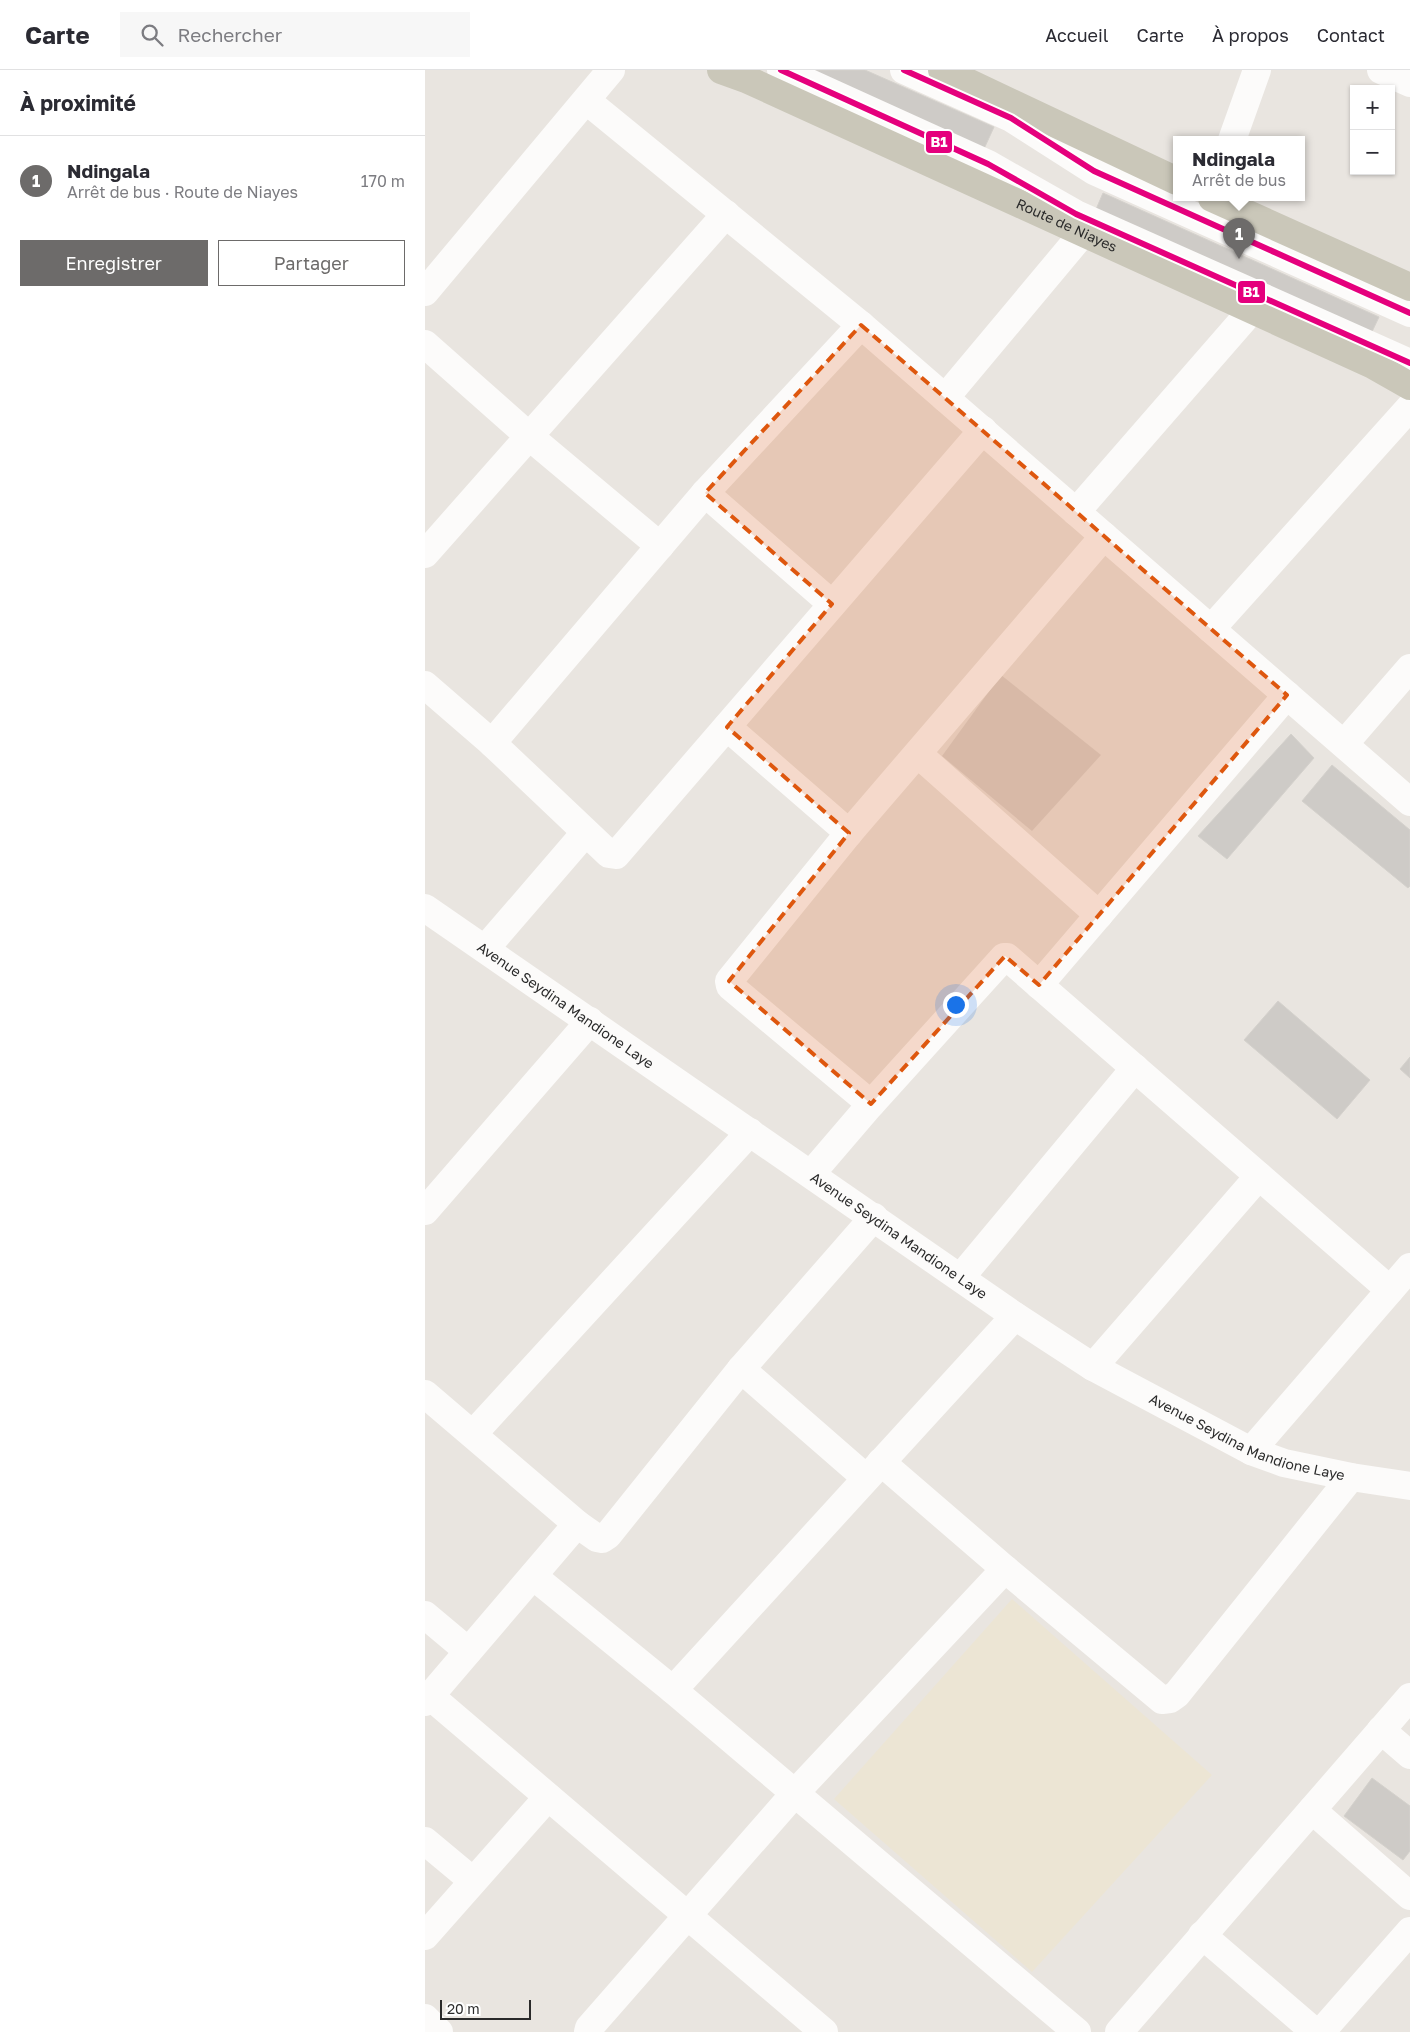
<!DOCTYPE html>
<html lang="fr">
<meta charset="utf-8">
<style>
body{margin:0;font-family:"Golos Text",sans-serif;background:#f7f7f7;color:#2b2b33}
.controls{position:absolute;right:15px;top:15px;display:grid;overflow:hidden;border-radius:0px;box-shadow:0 1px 4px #0004}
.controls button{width:45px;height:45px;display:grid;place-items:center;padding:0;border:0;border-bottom:1px solid #e1e1e2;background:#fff;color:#2b2b33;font:25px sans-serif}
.scale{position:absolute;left:15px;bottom:12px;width:91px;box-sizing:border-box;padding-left:5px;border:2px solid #2a2a2a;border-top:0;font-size:14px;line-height:18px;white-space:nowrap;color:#2a2a2a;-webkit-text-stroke:4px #fff;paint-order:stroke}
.you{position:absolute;left:530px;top:934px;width:18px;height:18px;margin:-12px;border:4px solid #fff;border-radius:50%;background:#1a73e8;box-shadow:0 0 0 8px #1a73e833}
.badge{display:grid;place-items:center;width:32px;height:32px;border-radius:50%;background:#6d6b6a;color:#fff;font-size:16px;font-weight:700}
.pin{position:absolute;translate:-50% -41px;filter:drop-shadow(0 1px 2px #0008)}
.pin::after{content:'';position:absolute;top:26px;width:18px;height:15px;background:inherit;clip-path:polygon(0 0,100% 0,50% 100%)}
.popup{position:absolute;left:748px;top:66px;width:132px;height:65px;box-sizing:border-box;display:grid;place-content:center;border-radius:0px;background:#fff;filter:drop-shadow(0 1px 4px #0005);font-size:16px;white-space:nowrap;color:#7c7c81}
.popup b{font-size:19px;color:#2b2b33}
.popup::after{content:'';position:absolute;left:50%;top:100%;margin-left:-10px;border:10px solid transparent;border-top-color:#fff}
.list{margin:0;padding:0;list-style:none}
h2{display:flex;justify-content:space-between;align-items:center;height:65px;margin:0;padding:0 20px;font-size:21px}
h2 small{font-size:16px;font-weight:400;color:#7c7c81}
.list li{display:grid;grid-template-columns:32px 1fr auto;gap:15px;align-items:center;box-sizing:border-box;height:90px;padding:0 20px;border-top:1px solid #e1e1e2}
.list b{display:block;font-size:19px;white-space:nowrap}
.list p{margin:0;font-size:16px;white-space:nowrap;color:#7c7c81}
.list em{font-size:16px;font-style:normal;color:#7c7c81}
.actions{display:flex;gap:10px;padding:15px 20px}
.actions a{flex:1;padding:11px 0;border:1px solid #6d6b6a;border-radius:0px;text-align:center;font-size:18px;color:#6d6b6a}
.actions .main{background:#6d6b6a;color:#fff}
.icon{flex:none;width:28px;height:28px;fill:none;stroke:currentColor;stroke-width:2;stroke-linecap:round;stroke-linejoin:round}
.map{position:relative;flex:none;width:985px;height:1962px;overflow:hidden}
header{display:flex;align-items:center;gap:30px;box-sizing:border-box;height:70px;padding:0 25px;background:#fff;border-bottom:1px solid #e1e1e2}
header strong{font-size:24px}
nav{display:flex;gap:28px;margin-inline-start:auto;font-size:18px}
.search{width:350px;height:45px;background:#f7f7f7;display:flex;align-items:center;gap:12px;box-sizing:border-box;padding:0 18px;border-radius:0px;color:#7c7c81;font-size:19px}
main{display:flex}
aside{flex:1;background:#fff}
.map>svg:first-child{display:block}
</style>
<header>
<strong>Carte</strong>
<div class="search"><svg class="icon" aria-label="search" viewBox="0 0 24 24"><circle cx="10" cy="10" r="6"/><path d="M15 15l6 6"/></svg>Rechercher</div>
<nav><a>Accueil</a><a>Carte</a><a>À propos</a><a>Contact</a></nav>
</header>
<main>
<aside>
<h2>À proximité<small></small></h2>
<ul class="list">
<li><span class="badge">1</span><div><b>Ndingala</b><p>Arrêt de bus · Route de Niayes</p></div><em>170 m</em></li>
</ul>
<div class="actions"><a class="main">Enregistrer</a><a>Partager</a></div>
</aside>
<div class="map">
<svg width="985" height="1962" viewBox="0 0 985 1962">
<rect width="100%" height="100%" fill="#e9e5e0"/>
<path fill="#ece5d4" d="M587,1529L787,1705L607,1902L409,1729Z"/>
<path fill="#d7d3ce" d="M576,605L676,685L607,761L517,686Z"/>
<g fill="#cecbc7" stroke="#d4d1cc">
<path d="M372,0H440L569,57L558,81Z"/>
<path d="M678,123L954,247L944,268L669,144Z"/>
<path d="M866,664L889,688L802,789L773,766Z"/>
<path d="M907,695L985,760V816L983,818L877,731Z"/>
<path d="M853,931L945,1010L912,1049L819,970Z"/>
<path d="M985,987V1008L975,999Z"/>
<path d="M947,1708L985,1736V1781L978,1790L919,1746Z"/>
</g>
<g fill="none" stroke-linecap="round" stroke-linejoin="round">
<g stroke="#fcfbfa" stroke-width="28">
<path d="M356,0L563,94L651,144L985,293"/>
<path d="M479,0L586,48L669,101L985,243"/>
<path d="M956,0L985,13"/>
<path d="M162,31L436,255L985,732"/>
<path d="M807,70L832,0"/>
<path d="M0,222L186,0"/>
<path d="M0,274L105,367L235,476"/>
<path d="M520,328L658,163"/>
<path d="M280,423L407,534"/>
<path d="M651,442L826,241"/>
<path d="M0,484L301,144"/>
<path d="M786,559L985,337"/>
<path d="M0,615L67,673L184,784L191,785L558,360"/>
<path d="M302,657L424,763"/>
<path d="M67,673L280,423L436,255"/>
<path d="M919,674L985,598"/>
<path d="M493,684L674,845"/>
<path id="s1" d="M0,838L590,1246L668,1297L826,1381L859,1393L926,1407L985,1416"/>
<path d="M60,879L160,763"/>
<path d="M614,915L862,625"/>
<path d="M446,1034L305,916L304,911L424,763L679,466"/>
<path d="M386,1104L446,1034L579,887H582L965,1220"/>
<path d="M0,1141L165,951"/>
<path d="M536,1207L710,998"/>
<path d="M668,1297L834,1106"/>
<path d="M316,1299L441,1408"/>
<path d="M0,1324L152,1454L172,1468L177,1469L183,1465L316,1299L449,1147"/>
<path d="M48,1364L325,1062"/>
<path d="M826,1381L985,1197"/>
<path d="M456,1392L580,1499L737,1630L745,1629L752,1624L926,1407"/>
<path d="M108,1506L248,1620L652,1962"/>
<path d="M0,1545L43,1581"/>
<path d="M248,1620L590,1246"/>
<path d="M5,1626L399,1962"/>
<path d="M0,1632L152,1454"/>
<path d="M956,1660L985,1685"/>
<path d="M887,1740L985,1826"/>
<path d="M0,1771L48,1811"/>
<path d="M777,1865L890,1962"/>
<path d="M0,1866L123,1727"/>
<path d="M0,1948L14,1962"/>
<path d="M163,1962L164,1958L370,1723L580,1499"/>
<path d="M694,1962L985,1627"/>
<path d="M896,1962L985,1861"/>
</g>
<g stroke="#cac7b9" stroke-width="28">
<path id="s2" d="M296,0L321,9L948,295L985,316"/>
<path d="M517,0L752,111"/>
<path d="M787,128L985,217"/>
</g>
<defs>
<g id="bus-1">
<path d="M356,0L563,94L651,144L985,293"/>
<path d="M479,0L586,48L669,101L985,243"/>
</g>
</defs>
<use href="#bus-1" stroke="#fff" stroke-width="10"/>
<use href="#bus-1" stroke="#e5007d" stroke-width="6"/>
</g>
<path fill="#de570e" fill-opacity="0.2" stroke="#de570e" stroke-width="4" stroke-dasharray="10 6" stroke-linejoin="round" d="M436,255L862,625L614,915L580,886L446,1034L304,911L424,763L302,657L407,534L280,423Z"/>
<g text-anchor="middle" stroke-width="4" stroke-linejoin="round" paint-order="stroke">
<g font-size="14" fill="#2a2a2a" stroke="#fff">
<text dy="5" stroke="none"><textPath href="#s2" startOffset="379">Route de Niayes</textPath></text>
<text dy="5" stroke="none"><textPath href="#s1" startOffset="171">Avenue Seydina Mandione Laye</textPath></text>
<text dy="5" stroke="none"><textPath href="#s1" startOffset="576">Avenue Seydina Mandione Laye</textPath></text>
<text dy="5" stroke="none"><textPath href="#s1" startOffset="981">Avenue Seydina Mandione Laye</textPath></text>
</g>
</g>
<g stroke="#fff" stroke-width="2">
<rect x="500" y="60" width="28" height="24" rx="5" fill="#e5007d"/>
<rect x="812" y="210" width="29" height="24" rx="5" fill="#e5007d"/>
</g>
<g font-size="14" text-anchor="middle" font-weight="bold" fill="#fff">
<text x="514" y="77">B1</text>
<text x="826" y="227">B1</text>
</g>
</svg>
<div class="controls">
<button>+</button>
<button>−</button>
</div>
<div class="scale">20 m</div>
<div class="you"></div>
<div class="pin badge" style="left:814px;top:189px">1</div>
<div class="popup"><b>Ndingala</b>Arrêt de bus</div>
</div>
</main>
